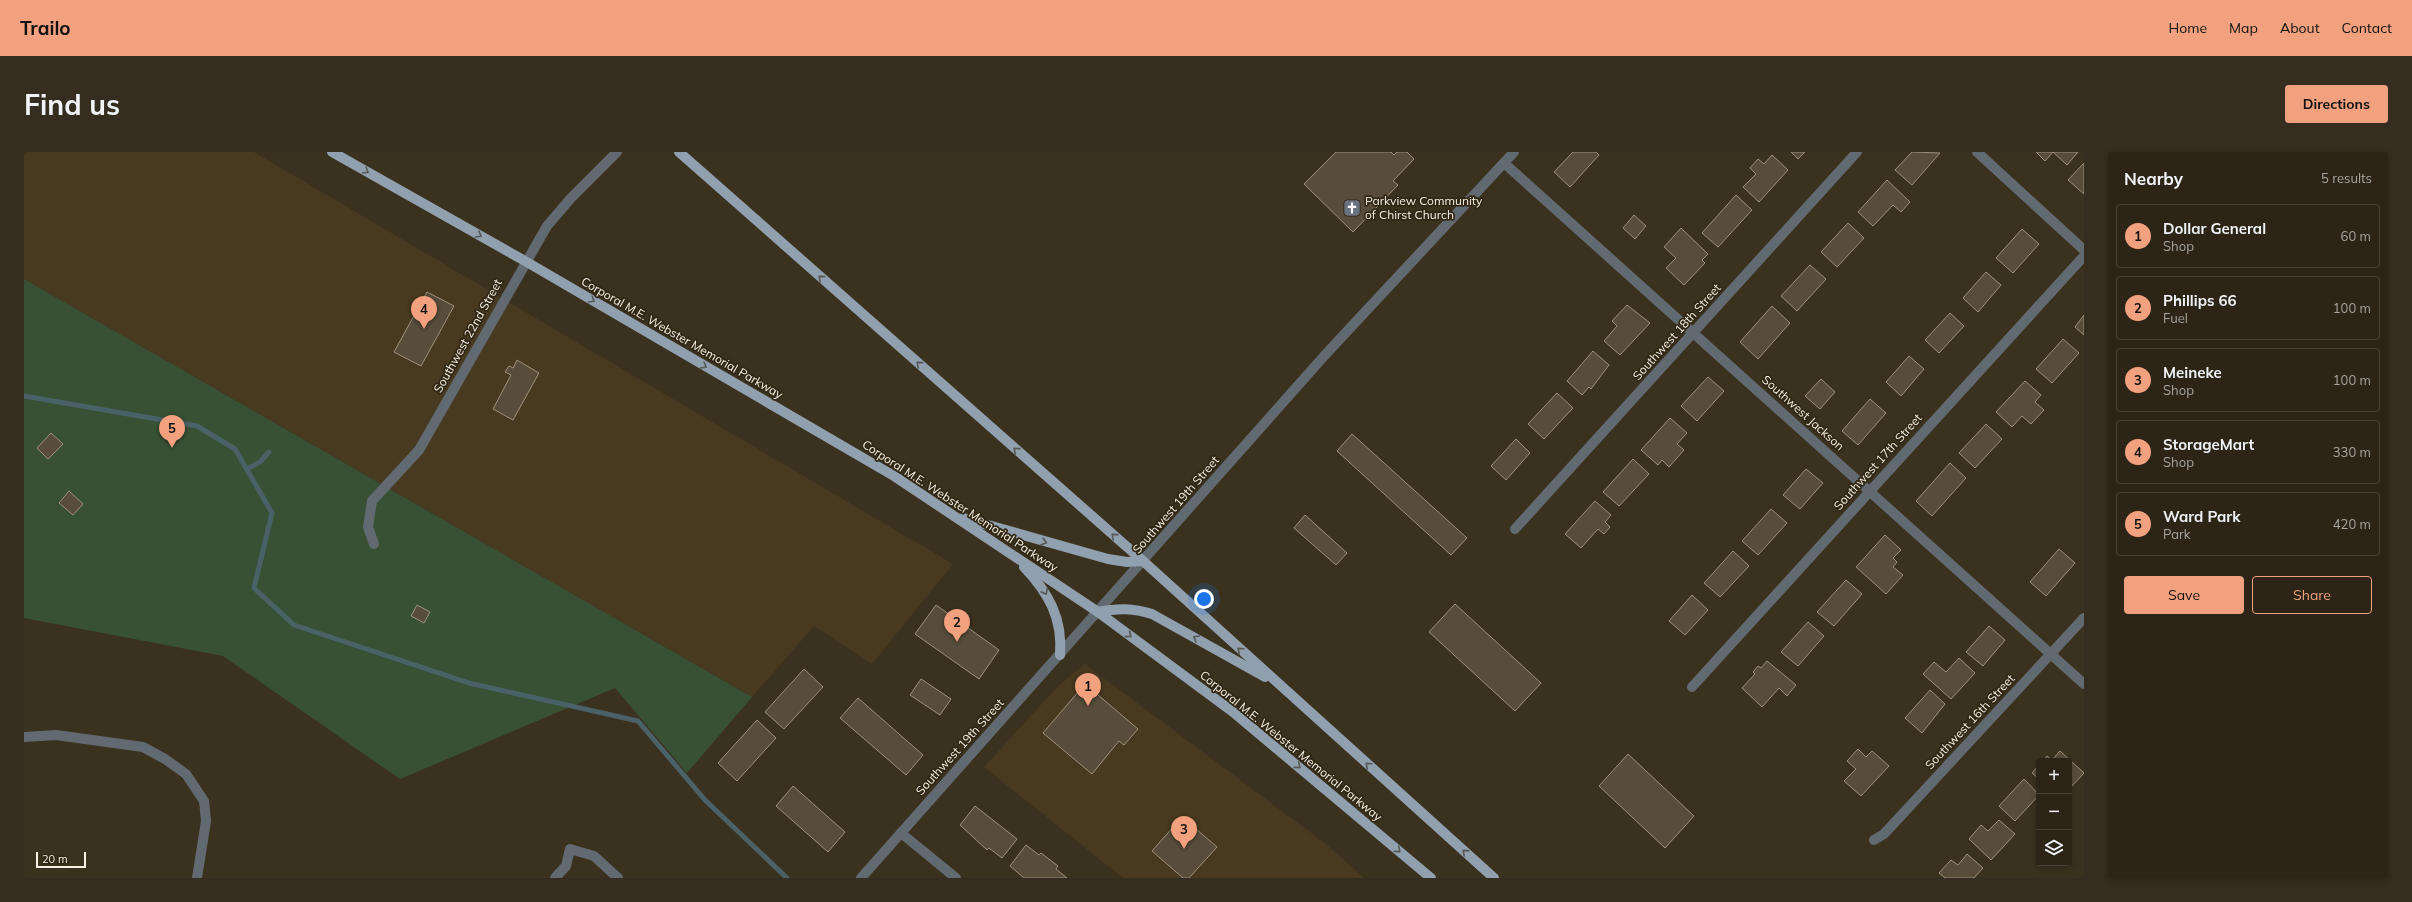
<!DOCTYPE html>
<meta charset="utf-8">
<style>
body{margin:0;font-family:Mulish,sans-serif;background:#342d20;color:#f1f3f6}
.controls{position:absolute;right:12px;bottom:12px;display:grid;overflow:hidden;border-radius:4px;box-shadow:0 2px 6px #0003}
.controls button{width:36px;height:36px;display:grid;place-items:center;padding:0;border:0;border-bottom:1px solid #484236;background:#2c2517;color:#f1f3f6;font:20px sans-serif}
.scale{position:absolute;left:12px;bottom:10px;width:50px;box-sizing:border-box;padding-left:4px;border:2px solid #f5efe4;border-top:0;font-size:11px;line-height:14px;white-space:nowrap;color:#f5efe4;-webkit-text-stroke:3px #312715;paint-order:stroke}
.you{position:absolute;left:1180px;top:447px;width:14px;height:14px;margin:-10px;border:3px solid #fff;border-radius:50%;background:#1a73e8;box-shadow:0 0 0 6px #1a73e833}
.badge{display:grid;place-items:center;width:26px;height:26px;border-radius:50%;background:#f2a17e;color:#111;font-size:13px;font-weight:700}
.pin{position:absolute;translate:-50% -33px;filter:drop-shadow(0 1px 2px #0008)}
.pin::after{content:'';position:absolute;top:21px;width:14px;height:12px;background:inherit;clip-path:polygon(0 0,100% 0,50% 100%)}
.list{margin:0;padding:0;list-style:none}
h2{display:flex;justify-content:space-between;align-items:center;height:52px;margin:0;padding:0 16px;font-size:17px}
h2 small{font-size:13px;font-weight:400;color:#a6a5a1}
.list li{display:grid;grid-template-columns:26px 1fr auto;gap:12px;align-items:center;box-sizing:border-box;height:64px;margin:0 8px 8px;padding:0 8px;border:1px solid #484236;border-radius:4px}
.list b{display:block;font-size:15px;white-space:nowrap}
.list p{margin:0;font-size:13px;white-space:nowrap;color:#a6a5a1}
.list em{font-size:13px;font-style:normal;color:#a6a5a1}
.actions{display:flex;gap:8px;padding:12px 16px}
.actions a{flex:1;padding:9px 0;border:1px solid #f2a17e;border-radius:4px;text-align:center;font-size:14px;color:#f2a17e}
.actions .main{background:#f2a17e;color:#111}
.icon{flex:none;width:22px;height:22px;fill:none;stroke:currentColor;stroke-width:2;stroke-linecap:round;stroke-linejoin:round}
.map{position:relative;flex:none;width:2060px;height:726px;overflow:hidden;border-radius:4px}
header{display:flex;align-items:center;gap:24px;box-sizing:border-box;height:56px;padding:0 20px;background:#f2a17e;color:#111}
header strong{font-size:19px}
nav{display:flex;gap:22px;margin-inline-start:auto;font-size:14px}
.intro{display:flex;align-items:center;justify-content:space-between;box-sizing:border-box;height:96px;padding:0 24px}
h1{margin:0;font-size:28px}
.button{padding:10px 18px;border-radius:4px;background:#f2a17e;color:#111;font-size:14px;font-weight:700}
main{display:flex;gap:24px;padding:0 24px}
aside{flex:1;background:#2c2517;border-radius:4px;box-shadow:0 2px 6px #0003}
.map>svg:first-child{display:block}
</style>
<header>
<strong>Trailo</strong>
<nav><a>Home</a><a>Map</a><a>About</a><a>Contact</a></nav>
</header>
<div class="intro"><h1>Find us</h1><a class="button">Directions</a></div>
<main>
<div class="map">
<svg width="2060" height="726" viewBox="0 0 2060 726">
<rect width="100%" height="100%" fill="#3b311f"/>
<g fill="#483a21">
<path d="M0,0H230L929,412L848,512L790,474L728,545L0,127Z"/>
<path d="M1061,512L1302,692L1340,726H1099L960,615L1035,533Z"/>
</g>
<path fill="#385135" d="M0,127L728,545L663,621L591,536L376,627L199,504L0,466Z"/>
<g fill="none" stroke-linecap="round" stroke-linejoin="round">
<g stroke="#4a6167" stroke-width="5">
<path d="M0,244L173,274L211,297L248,361L230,436L270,473L445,531L614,569L681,648L763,726"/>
<path d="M223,317L236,310L245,300"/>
</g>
</g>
<g fill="#584d3a" stroke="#9e927d">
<path d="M1312,0H1367L1370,3L1373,0H1383L1390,7L1369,29L1374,33L1329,80L1280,32Z"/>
<path d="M1549,0H1572L1575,3L1546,35L1530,20Z"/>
<path d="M1767,0H1781L1774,7Z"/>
<path d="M1888,0L1916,1L1888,33L1871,18Z"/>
<path d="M2012,0H2054L2043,13L2029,0L2021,9Z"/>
<path d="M1748,3L1764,18L1735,50L1719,35L1732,22L1726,16L1734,7L1740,12Z"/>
<path d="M2060,11V42L2044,28Z"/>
<path d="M1863,28L1886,50L1877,60L1869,53L1849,74L1834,60Z"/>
<path d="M1712,43L1728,58L1694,95L1678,81Z"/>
<path d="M1610,63L1622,74L1611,87L1599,76Z"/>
<path d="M1824,71L1840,86L1813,115L1797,100Z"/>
<path d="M1657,76L1684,102L1678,108L1681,111L1660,133L1642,116L1652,106L1640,95Z"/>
<path d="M1998,77L2015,92L1989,121L1972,106Z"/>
<path d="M1786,113L1802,127L1773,159L1757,144Z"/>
<path d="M1962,120L1977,133L1954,160L1939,146Z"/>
<path d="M403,140L430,154L397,214L370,200Z"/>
<path d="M1603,153L1626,171L1596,203L1580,189L1593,174L1588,169Z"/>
<path d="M1748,154L1766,171L1734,207L1716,190Z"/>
<path d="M1926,161L1940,174L1915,201L1901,188Z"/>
<path d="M2060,163V183L2051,175Z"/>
<path d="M2039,187L2055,201L2028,231L2012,217Z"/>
<path d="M1569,199L1585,213L1567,237L1565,235L1558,243L1543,229Z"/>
<path d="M1885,204L1900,217L1877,244L1862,230Z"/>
<path d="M493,208L515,221L489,268L469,257L487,223L481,220L485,214L489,216Z"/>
<path d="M1684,225L1700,239L1673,269L1657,254Z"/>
<path d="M1797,227L1811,240L1796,257L1781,244Z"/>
<path d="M2001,229L2017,243L2011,250L2020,258L2007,272L1998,264L1988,275L1972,260Z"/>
<path d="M1533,241L1549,256L1520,287L1504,272Z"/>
<path d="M1846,247L1862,261L1834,293L1818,279Z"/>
<path d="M1646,266L1663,281L1653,292L1660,298L1645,315L1638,308L1634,313L1617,298Z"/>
<path d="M1962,272L1978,287L1951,316L1935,301Z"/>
<path d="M27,281L39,292L24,307L13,296Z"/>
<path d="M1328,282L1443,386L1427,403L1313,299Z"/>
<path d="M1492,287L1506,301L1482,328L1467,314Z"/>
<path d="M1609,307L1625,322L1595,354L1579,340Z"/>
<path d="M1926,311L1942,326L1908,364L1892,349Z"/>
<path d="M1782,317L1799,331L1776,357L1759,343Z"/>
<path d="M45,339L59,352L49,363L35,351Z"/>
<path d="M1571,349L1587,363L1581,370L1586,375L1580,382L1574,377L1557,396L1541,382Z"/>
<path d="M1747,357L1763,371L1734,403L1718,389Z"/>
<path d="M1281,363L1323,401L1312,413L1270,376Z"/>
<path d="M1861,383L1877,398L1869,406L1873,410L1869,415L1879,423L1862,442L1832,415Z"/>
<path d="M2035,397L2051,411L2022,444L2006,430Z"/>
<path d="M1709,399L1725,414L1696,445L1680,431Z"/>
<path d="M1822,428L1838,442L1810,474L1793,460Z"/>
<path d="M1668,443L1684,458L1661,483L1645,469Z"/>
<path d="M1431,452L1517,531L1491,559L1405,480Z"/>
<path d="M393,453L406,460L400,471L387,464Z"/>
<path d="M912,453L975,498L955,527L891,482Z"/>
<path d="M1784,470L1800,484L1774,514L1757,500Z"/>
<path d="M1965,474L1981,488L1959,514L1942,500Z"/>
<path d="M1935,506L1951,521L1927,547L1899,522L1910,510L1922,520Z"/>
<path d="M1743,509L1772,533L1763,544L1755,536L1738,555L1718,536L1731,522L1729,520L1734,514L1737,516Z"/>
<path d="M780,517L799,535L760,577L741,560Z"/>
<path d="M897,527L927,547L916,563L886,543Z"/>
<path d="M1061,532L1114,577L1100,593L1095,589L1068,622L1019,581Z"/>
<path d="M1906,538L1921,552L1898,581L1881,566Z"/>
<path d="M834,546L899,603L882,623L816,566Z"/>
<path d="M733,568L752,586L713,629L694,611Z"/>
<path d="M1834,597L1842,605L1848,599L1865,614L1837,644L1820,629L1832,617L1823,609Z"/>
<path d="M2036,599L2060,621L2047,635L2045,633V609H2019L2023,604L2028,608Z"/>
<path d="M1604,602L1670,664L1641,696L1575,634Z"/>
<path d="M2015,613V627L2008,621Z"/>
<path d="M2000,627L2015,643L1991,669L1975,654Z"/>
<path d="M769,634L821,680L804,700L752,654Z"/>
<path d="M951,654L993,687L978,706L965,696L963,698L936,673Z"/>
<path d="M1158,665L1193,695L1165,726H1159L1128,699Z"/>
<path d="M1975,668L1991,682L1967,708L1945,687L1957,673L1964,679Z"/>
<path d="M1002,693L1015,703L1017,701L1034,714L1032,717L1043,726H1000L986,714Z"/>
<path d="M1943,702L1959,716L1950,726H1921L1915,721L1927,708L1934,713Z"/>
</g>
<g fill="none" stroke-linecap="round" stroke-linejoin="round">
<g stroke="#626a71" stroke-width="10">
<path d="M1953,0L2060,98"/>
<path d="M1480,11L2060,532"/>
<path d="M1491,377L1833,0"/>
<path d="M350,392L344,375L348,349L395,298L523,74L547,46L593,0"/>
<path d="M1668,535L2060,104"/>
<path d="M0,585L32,583L119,595L141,607L162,622L180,649L182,669L173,726"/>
<path d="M877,681L932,726"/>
<path d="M1850,688L1860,682L2060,466"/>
<path d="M531,726L542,714L546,697L570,704L594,726"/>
<path d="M837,726L1301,203L1490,0"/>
</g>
<g stroke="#90a0af" stroke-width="10">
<path d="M308,0L501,109L870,324L1074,460L1209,560L1407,726"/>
<path d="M655,0L1119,409L1470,726"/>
<path d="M939,366L1084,407L1103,410L1119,409"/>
<path d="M1000,415C1024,440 1039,466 1036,503"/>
<path d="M1074,460C1094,456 1109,456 1128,462L1241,525"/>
</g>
</g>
<defs><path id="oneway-chevron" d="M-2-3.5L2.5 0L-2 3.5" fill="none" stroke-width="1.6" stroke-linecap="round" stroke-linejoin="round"/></defs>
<g stroke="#575753">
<use href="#oneway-chevron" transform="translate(342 19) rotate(30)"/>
<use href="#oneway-chevron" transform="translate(455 83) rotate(30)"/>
<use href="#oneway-chevron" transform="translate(797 126) rotate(-139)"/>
<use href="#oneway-chevron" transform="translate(568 148) rotate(30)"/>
<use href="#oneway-chevron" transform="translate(895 212) rotate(-139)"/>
<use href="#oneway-chevron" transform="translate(680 214) rotate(30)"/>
<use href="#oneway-chevron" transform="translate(992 298) rotate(-139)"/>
<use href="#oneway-chevron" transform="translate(1090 384) rotate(-139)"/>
<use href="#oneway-chevron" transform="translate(1020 390) rotate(17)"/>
<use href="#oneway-chevron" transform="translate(1021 440) rotate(63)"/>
<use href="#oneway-chevron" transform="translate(1105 483) rotate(37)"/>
<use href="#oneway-chevron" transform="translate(1172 486) rotate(-150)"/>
<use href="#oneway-chevron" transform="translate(1216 498) rotate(-138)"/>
<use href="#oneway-chevron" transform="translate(1344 613) rotate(-138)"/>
<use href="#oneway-chevron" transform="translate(1274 614) rotate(40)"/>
<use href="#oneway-chevron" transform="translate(1374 698) rotate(40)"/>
<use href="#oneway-chevron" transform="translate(1441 700) rotate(-138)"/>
</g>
<defs>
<symbol id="church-square" viewBox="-11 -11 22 22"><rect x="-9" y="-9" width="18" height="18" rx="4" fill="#6b7280" stroke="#312715"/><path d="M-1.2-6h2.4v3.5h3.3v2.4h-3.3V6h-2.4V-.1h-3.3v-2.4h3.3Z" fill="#fff"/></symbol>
</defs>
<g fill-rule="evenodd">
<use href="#church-square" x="1318" y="46" width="20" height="20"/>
</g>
<g text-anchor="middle" stroke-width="3.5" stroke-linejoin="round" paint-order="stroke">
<g font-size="12" fill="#f5efe4" stroke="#312715" text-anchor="start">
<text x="1341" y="53">Parkview Community<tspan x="1341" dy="14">of Chirst Church</tspan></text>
</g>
<g font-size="12" fill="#f5efe4" stroke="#312715">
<text transform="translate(1653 180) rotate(-48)" y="4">Southwest 18th Street</text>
<text transform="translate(444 184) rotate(-61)" y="4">Southwest 22nd Street</text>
<text transform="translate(658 186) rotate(30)" y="4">Corporal M.E. Webster Memorial Parkway</text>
<text transform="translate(1779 261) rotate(42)" y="4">Southwest Jackson</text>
<text transform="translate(1854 310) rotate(-48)" y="4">Southwest 17th Street</text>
<text transform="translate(1152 353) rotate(-49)" y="4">Southwest 19th Street</text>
<text transform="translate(936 354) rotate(33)" y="4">Corporal M.E. Webster Memorial Parkway</text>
<text transform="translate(1946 570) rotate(-47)" y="4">Southwest 16th Street</text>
<text transform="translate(1267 594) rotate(39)" y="4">Corporal M.E. Webster Memorial Parkway</text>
<text transform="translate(936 595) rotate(-48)" y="4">Southwest 19th Street</text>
</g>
</g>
</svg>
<div class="controls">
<button>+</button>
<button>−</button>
<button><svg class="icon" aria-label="layers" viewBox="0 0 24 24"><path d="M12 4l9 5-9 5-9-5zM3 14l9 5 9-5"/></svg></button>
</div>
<div class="scale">20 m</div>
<div class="you"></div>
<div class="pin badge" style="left:1064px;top:554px">1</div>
<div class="pin badge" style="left:933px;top:490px">2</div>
<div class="pin badge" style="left:1160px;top:697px">3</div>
<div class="pin badge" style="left:400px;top:177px">4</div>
<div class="pin badge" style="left:148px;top:296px">5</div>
</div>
<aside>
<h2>Nearby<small>5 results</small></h2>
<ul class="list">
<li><span class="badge">1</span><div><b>Dollar General</b><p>Shop</p></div><em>60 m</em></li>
<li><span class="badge">2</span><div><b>Phillips 66</b><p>Fuel</p></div><em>100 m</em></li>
<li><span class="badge">3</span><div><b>Meineke</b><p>Shop</p></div><em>100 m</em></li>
<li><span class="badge">4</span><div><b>StorageMart</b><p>Shop</p></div><em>330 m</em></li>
<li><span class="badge">5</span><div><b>Ward Park</b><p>Park</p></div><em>420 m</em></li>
</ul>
<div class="actions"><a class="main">Save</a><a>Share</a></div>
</aside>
</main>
